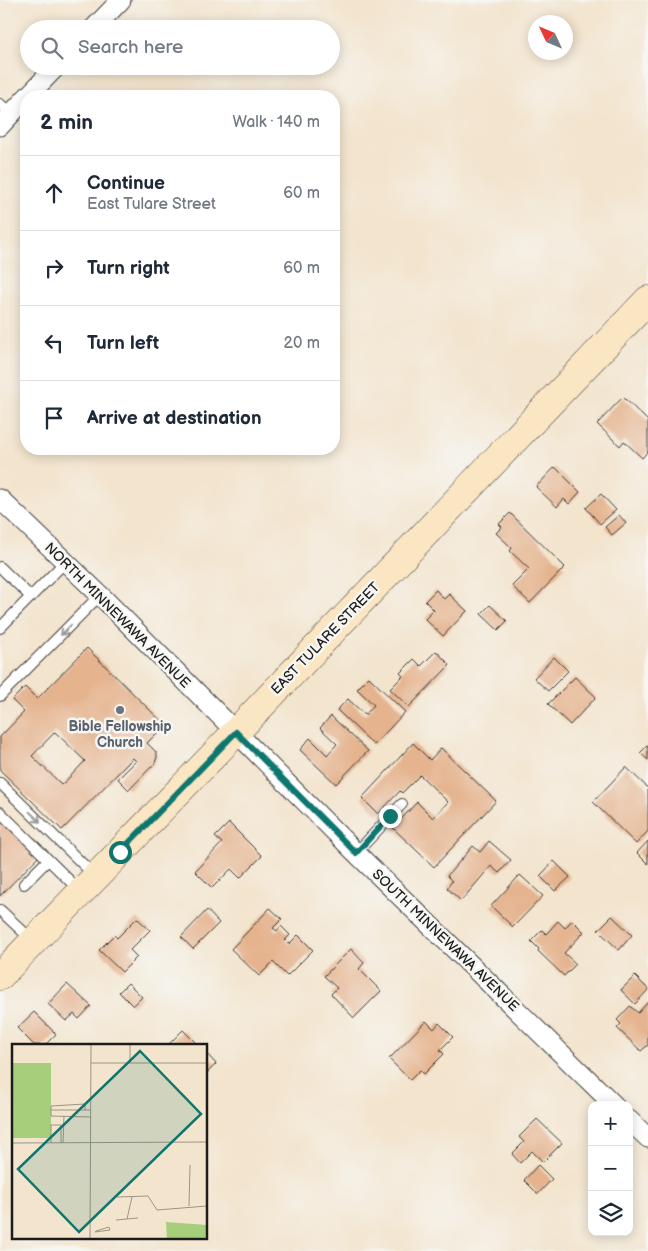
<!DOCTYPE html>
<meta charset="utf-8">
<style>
body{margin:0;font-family:"Balsamiq Sans",sans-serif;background:#f6f6f7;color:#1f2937}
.controls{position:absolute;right:15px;bottom:15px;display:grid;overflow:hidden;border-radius:10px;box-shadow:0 2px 12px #0003}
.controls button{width:45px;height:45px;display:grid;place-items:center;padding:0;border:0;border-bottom:1px solid #e0e1e3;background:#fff;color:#1f2937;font:25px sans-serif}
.compass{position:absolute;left:528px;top:15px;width:45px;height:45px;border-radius:50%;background:#fff;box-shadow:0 2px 12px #0003;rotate:314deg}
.stop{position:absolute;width:15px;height:15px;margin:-11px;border:4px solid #0f766e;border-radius:50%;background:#fff}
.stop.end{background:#0f766e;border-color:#fff;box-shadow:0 1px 5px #0008}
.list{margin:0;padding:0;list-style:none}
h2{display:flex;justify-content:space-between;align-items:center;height:65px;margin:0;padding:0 20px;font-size:21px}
h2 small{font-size:16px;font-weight:400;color:#747a83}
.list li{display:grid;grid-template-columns:32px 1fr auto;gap:15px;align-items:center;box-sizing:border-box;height:75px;padding:0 20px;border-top:1px solid #e0e1e3}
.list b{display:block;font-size:19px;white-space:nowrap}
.list p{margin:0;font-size:16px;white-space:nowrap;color:#747a83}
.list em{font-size:16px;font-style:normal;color:#747a83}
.icon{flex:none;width:28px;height:28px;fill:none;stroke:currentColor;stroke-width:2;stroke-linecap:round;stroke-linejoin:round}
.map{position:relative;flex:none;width:648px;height:1251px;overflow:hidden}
.search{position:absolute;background:#fff;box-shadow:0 2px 12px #0003;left:20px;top:20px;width:320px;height:55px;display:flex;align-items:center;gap:12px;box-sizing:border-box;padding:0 18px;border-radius:28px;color:#747a83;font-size:19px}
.panel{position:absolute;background:#fff;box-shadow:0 2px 12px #0003;left:20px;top:90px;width:320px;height:365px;border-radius:20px}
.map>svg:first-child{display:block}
</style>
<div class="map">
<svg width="648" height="1251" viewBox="0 0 648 1251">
<rect width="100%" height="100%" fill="#f6f6f2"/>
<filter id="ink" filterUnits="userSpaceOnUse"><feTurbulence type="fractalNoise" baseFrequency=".02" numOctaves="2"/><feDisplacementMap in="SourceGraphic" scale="10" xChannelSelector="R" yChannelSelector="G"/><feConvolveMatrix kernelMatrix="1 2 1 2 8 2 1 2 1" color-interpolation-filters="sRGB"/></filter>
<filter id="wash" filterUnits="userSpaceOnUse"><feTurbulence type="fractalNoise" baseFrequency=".0096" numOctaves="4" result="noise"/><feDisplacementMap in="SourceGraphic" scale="20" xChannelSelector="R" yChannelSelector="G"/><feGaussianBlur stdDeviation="1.12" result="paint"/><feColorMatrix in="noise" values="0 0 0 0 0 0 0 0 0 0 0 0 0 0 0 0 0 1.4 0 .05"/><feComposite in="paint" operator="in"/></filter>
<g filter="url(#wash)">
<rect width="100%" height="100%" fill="#f3e4cd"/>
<g id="blocks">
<g fill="#e5b38e" fill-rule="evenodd">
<path d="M623,397L648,421V451L642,458L624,441L620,446L597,424Z"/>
<path d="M555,467L580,492L569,504L564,499L557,507L536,487Z"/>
<path d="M601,494L616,510L600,524L586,508Z"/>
<path d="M510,513L565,567L530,603L512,586L529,569L510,551L512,548L496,533L502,527L499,524Z"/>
<path d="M619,515L626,523L612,535L605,527Z"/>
<path d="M436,590L444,599L449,594L467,611L443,636L425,619L434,610L425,601Z"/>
<path d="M490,605L507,621L498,630L481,614Z"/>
<path d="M87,648L165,725L147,743L155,751L157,754V757L155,763L129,790L118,779L136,761L133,758L62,830L0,770V737L24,712L12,700L25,687L37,699ZM55,732L85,761L62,785L32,756Z"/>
<path d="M436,651L450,665L409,707L390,689L403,676L400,673L414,659L421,666Z"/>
<path d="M554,657L568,671L548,691L534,678Z"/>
<path d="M369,677L405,712L374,745L337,710L348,699L365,715L374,705L357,689Z"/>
<path d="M575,677L596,697L570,725L548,704Z"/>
<path d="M331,716L368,751L336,784L300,750L310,738L327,755L337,744L320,728Z"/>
<path d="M413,743L430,760L441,748L496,801L434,867L393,828L417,802L433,818L448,802L420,775L402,793L400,791L378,814L362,798Z"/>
<path d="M648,745V760L640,753Z"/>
<path d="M626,767L648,788V831L636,844L593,802Z"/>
<path d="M0,817L40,855L0,896Z"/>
<path d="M229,823L262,856L240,878L231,869L212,888L195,871L222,843L215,837Z"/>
<path d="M489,841L511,860L499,873L491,866L461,901L447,888L452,881L447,876L473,846L480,852Z"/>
<path d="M648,841V864L637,853Z"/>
<path d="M554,861L570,877L555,891L540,876Z"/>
<path d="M520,875L543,896L513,927L491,906Z"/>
<path d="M270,908L282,919L273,928L277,931L281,926L290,935L285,940L289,944L298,935L313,950L287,976L273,962L259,976L231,949Z"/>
<path d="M207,910L219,923L193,949L181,937Z"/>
<path d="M612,916L632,935L619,950L598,930Z"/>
<path d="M137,918L150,930L130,950L137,957L122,972L99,950L114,935L117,938Z"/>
<path d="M572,920L584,932L564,953L576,964L564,976L538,951L539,949L531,941L542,930L546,934L558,921L565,928Z"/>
<path d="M351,949L364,963L359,969L381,991L354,1018L331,994L337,988L324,976Z"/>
<path d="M635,976L648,989V990L635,1004L621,990Z"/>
<path d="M128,983L142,997L133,1006L119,992Z"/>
<path d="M67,984L91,1006L79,1019L74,1014L66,1021L48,1004Z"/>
<path d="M648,1002V1045L641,1051L617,1028L621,1024L617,1020L630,1006L638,1013Z"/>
<path d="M34,1012L56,1034L45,1045H34L17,1028Z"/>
<path d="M426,1021L434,1029L439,1023L453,1037L440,1050L444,1054L424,1074L420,1070L410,1080L389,1059Z"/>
<path d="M183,1030L198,1045H168Z"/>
<path d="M206,1053L216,1064L206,1074Z"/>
<path d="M537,1119L562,1143L543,1162L532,1151L520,1163L512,1154L524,1142L519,1137Z"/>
<path d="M538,1165L552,1179L538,1194L524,1180Z"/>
</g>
</g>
</g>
<g filter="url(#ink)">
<use href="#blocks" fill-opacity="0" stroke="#3c3a37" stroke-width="1"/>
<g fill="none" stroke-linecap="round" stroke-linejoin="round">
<defs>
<g id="lane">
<path d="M0,104L11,114"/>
<path d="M0,567L31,597"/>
<path d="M0,628L66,561"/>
<path d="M0,696L100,595"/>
<path d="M0,783L96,877"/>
<path d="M0,812L80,891"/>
<path d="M356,853L402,804"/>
<path d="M24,884L48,860"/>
<path d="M0,910L32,940"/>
</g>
<g id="street">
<path d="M93,29L121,0"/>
<path d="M28,96L57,66"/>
<path d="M0,126L26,98"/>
<path d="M0,499L100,595L356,853L614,1105"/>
<path d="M629,1120L648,1138"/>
</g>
<path id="secondary" d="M0,976L236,732L648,300"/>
</defs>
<use href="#lane" stroke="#3c3a37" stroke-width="12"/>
<use href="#street" stroke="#3c3a37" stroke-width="21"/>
<use href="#secondary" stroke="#3c3a37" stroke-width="29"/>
<use href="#lane" stroke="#fff" stroke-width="10"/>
<use href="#street" stroke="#fff" stroke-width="19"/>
<use href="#secondary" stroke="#fbe6c4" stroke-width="28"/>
</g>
<defs><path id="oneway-shaft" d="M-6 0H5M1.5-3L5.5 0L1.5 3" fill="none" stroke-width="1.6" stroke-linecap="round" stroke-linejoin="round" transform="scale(1.25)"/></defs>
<g stroke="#999">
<use href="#oneway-shaft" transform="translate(66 630) rotate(135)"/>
<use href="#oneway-shaft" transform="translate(35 817) rotate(44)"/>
</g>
</g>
<g fill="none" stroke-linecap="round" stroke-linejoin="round" filter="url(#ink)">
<path stroke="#0f766e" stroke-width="6" d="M120,852L236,732L356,853L390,816"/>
</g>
<circle fill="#6b7280" stroke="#f6f6f2" stroke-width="2" cx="120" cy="710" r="5"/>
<g text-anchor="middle" stroke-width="5" stroke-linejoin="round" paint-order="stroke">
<g font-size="14" fill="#1c1c1c" stroke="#f6f6f2">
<text transform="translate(118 615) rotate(45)" y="5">NORTH MINNEWAWA AVENUE</text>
<text transform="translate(325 638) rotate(-46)" y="5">EAST TULARE STREET</text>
<text transform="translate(446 940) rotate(44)" y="5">SOUTH MINNEWAWA AVENUE</text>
</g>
<g font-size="14" font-weight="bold" fill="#5b616d" stroke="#f6f6f2">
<text x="120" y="731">Bible Fellowship<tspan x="120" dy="16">Church</tspan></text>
</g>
</g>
<g transform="translate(12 1044)">
<rect width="195" height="195" fill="#f3e4cd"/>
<path d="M1,19H39V94H1ZM154,178L195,181V195H155Z" fill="#a5cf7b"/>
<path fill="none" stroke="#9d9486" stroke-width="1" d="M79,19H195M118,19V0M39,66H79M73,66V60L39,62V72L79,73M0,99L195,98M39,99V81H49V99M51,99L52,72M105,153L136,152L145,166L195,162M0,155V20M177,162L178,121M115,175L120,153M104,176L126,174M97,183L98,186L83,188L84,187ZM78,195L79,0"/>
<path fill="#0f766e" fill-opacity="0.15" stroke="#0f766e" stroke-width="2.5" d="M128,7L189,70L67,188L6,125Z"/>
<rect width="195" height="195" fill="none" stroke="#1c1c1c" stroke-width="2.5"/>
</g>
</svg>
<div class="controls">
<button>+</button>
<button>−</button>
<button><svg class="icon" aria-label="layers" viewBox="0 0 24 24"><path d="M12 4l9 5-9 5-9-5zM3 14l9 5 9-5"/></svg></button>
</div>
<svg class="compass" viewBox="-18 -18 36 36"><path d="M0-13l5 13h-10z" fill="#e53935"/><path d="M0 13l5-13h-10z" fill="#747a83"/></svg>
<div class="stop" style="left:120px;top:852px"></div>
<div class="stop end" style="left:390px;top:816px"></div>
<div class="search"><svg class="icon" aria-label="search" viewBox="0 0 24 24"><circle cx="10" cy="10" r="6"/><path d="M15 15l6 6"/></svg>Search here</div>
<section class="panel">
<h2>2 min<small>Walk · 140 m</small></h2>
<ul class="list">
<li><svg class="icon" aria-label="ahead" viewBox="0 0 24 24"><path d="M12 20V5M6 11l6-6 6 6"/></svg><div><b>Continue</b><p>East Tulare Street</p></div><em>60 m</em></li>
<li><svg class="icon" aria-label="right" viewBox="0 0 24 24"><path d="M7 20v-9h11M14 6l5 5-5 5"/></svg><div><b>Turn right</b></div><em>60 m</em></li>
<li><svg class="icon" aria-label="left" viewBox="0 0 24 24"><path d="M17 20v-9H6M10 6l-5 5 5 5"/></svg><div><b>Turn left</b></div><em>20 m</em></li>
<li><svg class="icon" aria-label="arrive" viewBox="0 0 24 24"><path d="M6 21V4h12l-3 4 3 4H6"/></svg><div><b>Arrive at destination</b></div></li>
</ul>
</section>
</div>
